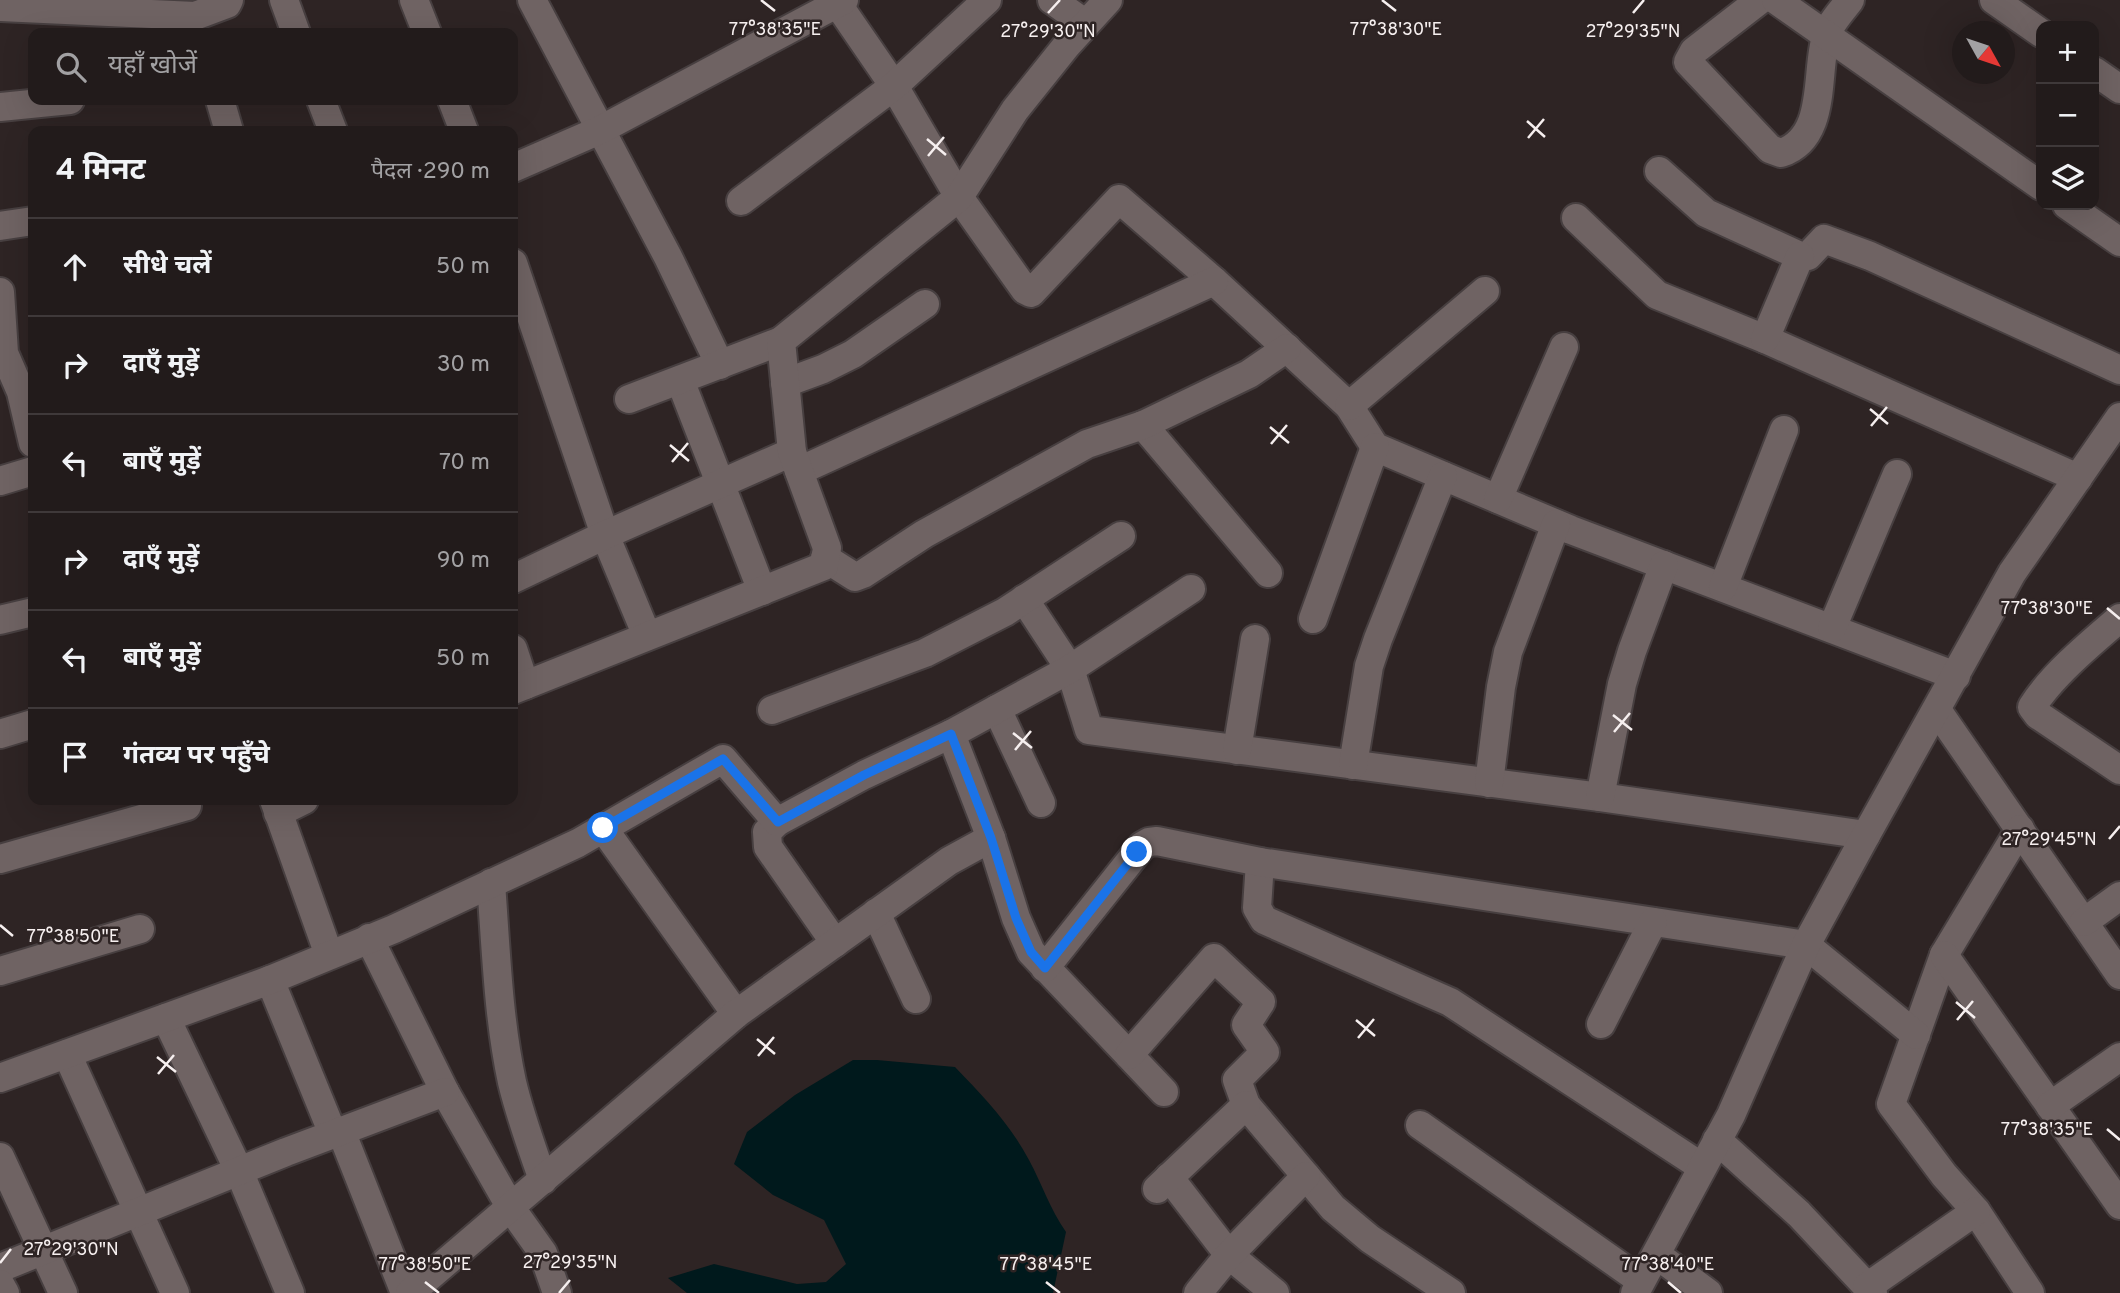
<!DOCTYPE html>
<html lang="hi">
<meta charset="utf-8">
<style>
body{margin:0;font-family:Overpass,"Noto Sans Devanagari",sans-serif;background:#2a2424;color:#f1f3f6}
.controls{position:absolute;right:21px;top:21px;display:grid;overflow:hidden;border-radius:14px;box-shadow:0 7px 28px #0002}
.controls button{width:63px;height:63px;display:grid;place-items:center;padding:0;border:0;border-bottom:2px solid #3f393a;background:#221b1b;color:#f1f3f6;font:35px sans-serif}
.compass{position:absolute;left:1952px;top:21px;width:63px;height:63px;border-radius:50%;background:#221b1b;box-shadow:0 7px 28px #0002;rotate:130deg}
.stop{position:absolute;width:21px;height:21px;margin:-16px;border:5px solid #1a73e8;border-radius:50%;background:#fff}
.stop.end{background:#1a73e8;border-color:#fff;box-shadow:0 2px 7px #0008}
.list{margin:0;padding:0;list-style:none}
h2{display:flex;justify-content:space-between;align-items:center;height:91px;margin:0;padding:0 28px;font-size:30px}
h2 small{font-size:23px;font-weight:400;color:#a2a1a3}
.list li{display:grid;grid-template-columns:46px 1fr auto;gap:21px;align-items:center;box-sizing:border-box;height:98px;padding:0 28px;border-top:2px solid #3f393a}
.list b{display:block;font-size:26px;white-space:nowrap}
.list em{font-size:23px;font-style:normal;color:#a2a1a3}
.icon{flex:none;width:38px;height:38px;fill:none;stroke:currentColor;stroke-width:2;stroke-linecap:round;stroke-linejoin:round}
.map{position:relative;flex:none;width:2120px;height:1293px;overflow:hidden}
.search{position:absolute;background:#221b1b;box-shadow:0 7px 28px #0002;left:28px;top:28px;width:490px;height:77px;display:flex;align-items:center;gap:18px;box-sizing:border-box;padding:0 24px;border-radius:14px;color:#a2a1a3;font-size:26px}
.panel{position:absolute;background:#221b1b;box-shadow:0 7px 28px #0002;left:28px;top:126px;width:490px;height:679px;border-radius:14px}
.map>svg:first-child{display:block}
</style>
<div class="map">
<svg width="2120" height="1293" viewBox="0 0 2120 1293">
<rect width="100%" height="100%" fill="#2e2424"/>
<path fill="#00191c" d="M853,1060H877L955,1067C983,1096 1010,1124 1029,1160C1042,1184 1050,1209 1066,1232L1053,1293H687L668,1278L714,1264L797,1284L826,1282L846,1264L824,1220L773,1195L734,1164L747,1132L795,1095Z"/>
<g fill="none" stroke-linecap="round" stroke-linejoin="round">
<defs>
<g id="minor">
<path d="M284,0L296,33"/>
<path d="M414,0L427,33"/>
<path d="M532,0L668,257L720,365"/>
<path d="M835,0L894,86L959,197L1025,290L1031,293L1119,199L1214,281L1349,406L1375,447L1571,530L1956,676"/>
<path d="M1052,0L1086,24"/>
<path d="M1760,0L1694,51L1688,62L1770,149L1781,153C1828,138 1815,72 1826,37C1829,24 1842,11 1850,0"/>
<path d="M1776,0L2041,186"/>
<path d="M1994,0L2041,33"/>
<path d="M0,7L195,16L227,4L229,0"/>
<path d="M2094,71L2120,89"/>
<path d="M220,100L229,131"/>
<path d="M321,100L333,131"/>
<path d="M452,100L464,131"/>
<path d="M0,107L70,100"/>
<path d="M513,168L600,130L844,0"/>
<path d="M1659,171L1706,213L1800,256H1808L1824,239L1870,256L2120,370"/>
<path d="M741,201L894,86L987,0"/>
<path d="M2067,205L2120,242"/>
<path d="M1576,218L1657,295L1765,339L2078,478"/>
<path d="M0,226L33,221"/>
<path d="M513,263L605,535L647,636"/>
<path d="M0,292L4,353L21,392L33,443"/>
<path d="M1765,339L1800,256"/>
<path d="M680,380L762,591"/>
<path d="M785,383L823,369L853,354L925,304"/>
<path d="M629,399L781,341"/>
<path d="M1349,406L1485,291"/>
<path d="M1143,425L1268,573"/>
<path d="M799,471L1214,281"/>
<path d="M0,481L33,471"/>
<path d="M1498,499L1564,347"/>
<path d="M825,558L855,577L863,574L924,534L1087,444L1143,425L1249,374L1287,348"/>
<path d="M513,579L605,535L792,452"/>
<path d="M1723,587L1784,430"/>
<path d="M1024,599L1070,669L1089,730L1600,797L1866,835"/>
<path d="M2120,618C2092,642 2051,676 2032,707L2038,715L2120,770"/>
<path d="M1313,619L1375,447"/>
<path d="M0,620L33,612"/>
<path d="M1832,628L1897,474"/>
<path d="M513,649L525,685"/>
<path d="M513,690L824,566L827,548L792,452L781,341L959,197L1015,110L1067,45L1108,0"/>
<path d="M997,709L1041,803"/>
<path d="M772,710L925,653L1005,612L1121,536"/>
<path d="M1937,710L2120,975"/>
<path d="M0,734L33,724"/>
<path d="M951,734L991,838L1016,918L1031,952L1164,1092"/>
<path d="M1237,750L1255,639"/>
<path d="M1353,765L1369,666L1378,639L1443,476"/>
<path d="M1489,783L1501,687L1508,652L1556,524"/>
<path d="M1600,797L1622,684L1632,651L1664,565"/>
<path d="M274,800L329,955"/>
<path d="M278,813L304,800"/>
<path d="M603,828L736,1014"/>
<path d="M2020,829L1944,955L1891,1104L1944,1175L1976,1211L2030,1293"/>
<path d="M0,859L187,806"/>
<path d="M1260,862L1257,908L1264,920L1450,1002L1702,1167"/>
<path d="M491,883C496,949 498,1017 512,1082C520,1116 532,1148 543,1180"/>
<path d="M876,913L916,999"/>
<path d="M2084,922L2120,896"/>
<path d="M369,938L445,1092L511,1208L543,1253L557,1293"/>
<path d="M835,943L768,847L767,832L777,822L864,775L951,734L1070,669L1191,589"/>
<path d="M1944,955L2120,1205"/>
<path d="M1045,968L1142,846L1149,842L1157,841L1260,862L1806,945L1916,1035"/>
<path d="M0,971L140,929"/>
<path d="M270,980L333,1134"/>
<path d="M166,1018L239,1171L290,1293"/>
<path d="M1601,1024L1653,922"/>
<path d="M67,1054L175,1293"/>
<path d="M1129,1055L1214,958L1261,1002L1246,1025L1265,1052L1237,1080L1246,1105L1333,1208L1370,1239L1451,1293"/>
<path d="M0,1078L270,980L394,929L578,843L723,759L777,822"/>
<path d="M2050,1106L2120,1057"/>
<path d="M1420,1125L1640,1280"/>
<path d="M341,1131L405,1293"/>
<path d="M1717,1140L1799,1214L1873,1293"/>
<path d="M0,1157L63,1293"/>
<path d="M1169,1177L1229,1255L1275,1293"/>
<path d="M1157,1189L1246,1105"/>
<path d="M1657,1255L1708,1293"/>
<path d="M0,1268L286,1152L445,1092"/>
<path d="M0,1284L5,1293"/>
<path d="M1867,1287L1976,1211"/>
<path d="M410,1293L736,1014L949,861L991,838"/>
<path d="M1198,1293L1229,1255L1306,1176"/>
<path d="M1635,1293L1731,1115L1806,945L1866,835L2012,573L2120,417"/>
</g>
</defs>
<use href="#minor" stroke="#473f40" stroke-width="32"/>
<use href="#minor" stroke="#6f6363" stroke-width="28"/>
</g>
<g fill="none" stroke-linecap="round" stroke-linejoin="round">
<path stroke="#1a73e8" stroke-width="9" d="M603,828L723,759L778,822L864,775L951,734L991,838L1016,918L1031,952L1045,968L1137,852"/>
</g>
<path fill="none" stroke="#f6efef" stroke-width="2.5" d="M761,0L775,11M1382,0L1396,11M1048,13L1060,0M1633,13L1644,0M1527,121L1545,137M1528,138L1544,119M927,139L946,155M928,156L944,137M1870,409L1888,424M1871,426L1887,407M1270,427L1289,443M1271,444L1287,425M670,445L689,461M672,462L688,443M2107,608L2120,619M1613,715L1632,730M1614,732L1630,713M1013,733L1032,748M1015,750L1031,731M2109,839L2120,826M0,925L13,936M1956,1002L1975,1018M1356,1020L1375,1036M1957,1020L1973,1001M1358,1038L1374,1019M757,1039L775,1054M758,1056L774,1037M157,1057L176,1072M158,1074L174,1055M2107,1129L2120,1140M0,1263L11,1249M425,1282L439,1293M1046,1282L1060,1293M1668,1282L1681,1293M559,1293L570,1280"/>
<g font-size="18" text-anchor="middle" fill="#f6efef" stroke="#2e2424" stroke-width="5" stroke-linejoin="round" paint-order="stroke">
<text x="775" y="35">77°38'35"E</text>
<text x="1396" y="35">77°38'30"E</text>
<text x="1048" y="37">27°29'30"N</text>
<text x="1633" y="37">27°29'35"N</text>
<text x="2047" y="614">77°38'30"E</text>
<text x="2049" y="845">27°29'45"N</text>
<text x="73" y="942">77°38'50"E</text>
<text x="2047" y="1135">77°38'35"E</text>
<text x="71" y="1255">27°29'30"N</text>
<text x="570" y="1268">27°29'35"N</text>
<text x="425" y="1270">77°38'50"E</text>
<text x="1046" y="1270">77°38'45"E</text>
<text x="1668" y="1270">77°38'40"E</text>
</g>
</svg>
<div class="controls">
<button>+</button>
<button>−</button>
<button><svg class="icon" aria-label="layers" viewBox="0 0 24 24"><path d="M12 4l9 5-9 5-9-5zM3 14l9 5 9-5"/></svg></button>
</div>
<svg class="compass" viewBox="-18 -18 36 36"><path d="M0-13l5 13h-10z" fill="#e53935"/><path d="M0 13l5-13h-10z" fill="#a2a1a3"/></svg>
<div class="stop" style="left:603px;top:828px"></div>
<div class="stop end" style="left:1137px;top:852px"></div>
<div class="search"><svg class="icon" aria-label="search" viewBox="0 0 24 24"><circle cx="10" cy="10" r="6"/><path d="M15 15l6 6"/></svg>यहाँ खोजें</div>
<section class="panel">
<h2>4 मिनट<small>पैदल · 290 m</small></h2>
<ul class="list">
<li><svg class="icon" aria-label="ahead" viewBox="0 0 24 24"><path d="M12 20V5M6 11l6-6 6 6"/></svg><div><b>सीधे चलें</b></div><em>50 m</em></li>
<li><svg class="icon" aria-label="right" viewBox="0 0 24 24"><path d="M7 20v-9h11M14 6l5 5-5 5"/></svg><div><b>दाएँ मुड़ें</b></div><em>30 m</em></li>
<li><svg class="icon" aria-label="left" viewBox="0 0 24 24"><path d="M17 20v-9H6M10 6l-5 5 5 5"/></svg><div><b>बाएँ मुड़ें</b></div><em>70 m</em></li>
<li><svg class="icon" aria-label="right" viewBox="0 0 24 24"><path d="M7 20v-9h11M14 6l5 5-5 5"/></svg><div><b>दाएँ मुड़ें</b></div><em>90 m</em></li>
<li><svg class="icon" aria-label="left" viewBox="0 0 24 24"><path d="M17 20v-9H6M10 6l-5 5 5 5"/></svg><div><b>बाएँ मुड़ें</b></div><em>50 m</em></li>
<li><svg class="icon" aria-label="arrive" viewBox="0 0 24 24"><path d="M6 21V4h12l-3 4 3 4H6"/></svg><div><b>गंतव्य पर पहुँचे</b></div></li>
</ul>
</section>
</div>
